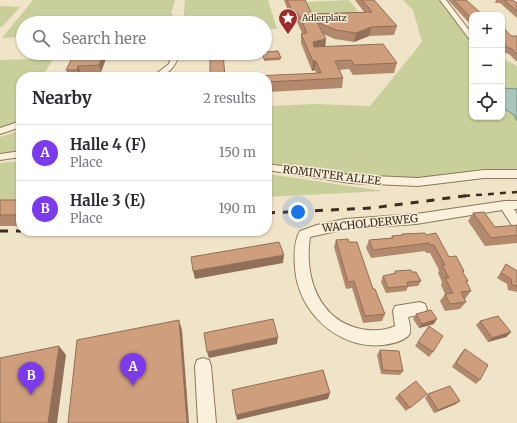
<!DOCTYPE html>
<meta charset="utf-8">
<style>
body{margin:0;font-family:Merriweather,serif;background:#f7f7f7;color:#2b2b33}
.controls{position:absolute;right:12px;top:12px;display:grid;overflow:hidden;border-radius:8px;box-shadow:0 1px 3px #0004}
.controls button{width:36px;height:36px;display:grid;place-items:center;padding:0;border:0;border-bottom:1px solid #e1e1e2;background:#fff;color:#2b2b33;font:20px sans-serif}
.you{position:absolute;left:298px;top:212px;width:14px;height:14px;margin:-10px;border:3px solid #fff;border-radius:50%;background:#1a73e8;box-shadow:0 0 0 6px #1a73e833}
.badge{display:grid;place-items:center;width:26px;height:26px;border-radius:50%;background:#7c3aed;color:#fff;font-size:13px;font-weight:700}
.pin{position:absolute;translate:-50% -33px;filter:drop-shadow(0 1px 2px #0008)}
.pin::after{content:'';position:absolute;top:21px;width:14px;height:12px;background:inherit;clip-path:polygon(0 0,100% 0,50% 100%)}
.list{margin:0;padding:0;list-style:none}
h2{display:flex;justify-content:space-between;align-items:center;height:52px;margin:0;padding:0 16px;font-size:17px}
h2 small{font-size:13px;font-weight:400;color:#7c7c81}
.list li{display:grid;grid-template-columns:26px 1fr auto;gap:12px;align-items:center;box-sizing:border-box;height:56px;padding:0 16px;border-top:1px solid #e1e1e2}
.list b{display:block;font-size:15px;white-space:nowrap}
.list p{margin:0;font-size:13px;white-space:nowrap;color:#7c7c81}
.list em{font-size:13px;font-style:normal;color:#7c7c81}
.icon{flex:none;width:22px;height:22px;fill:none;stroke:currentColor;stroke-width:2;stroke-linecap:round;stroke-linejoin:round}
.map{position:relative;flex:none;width:517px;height:423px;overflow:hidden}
.search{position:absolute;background:#fff;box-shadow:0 1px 3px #0004;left:16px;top:16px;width:256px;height:44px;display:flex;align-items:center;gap:10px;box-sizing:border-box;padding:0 14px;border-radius:22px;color:#7c7c81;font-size:15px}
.panel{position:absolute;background:#fff;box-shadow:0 1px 3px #0004;left:16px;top:72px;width:256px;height:164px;border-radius:16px}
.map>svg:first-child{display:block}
</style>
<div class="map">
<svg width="517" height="423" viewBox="0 0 517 423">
<rect width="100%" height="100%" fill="#f0e4c8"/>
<g fill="#c9cf9b">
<path d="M33,0H175L171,13L173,14L172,23H23V37L2,38Z"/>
<path d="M185,0H268L277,29H265V23H183Z"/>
<path d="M349,0L364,19L315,20L308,6H309L307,2Z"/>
<path d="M403,0H440L472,42V117H502V107L514,115L517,121V170L483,169L417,178L386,177L348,175L267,163V106L316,104L370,106L422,42L413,10Z"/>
<path d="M0,6L20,7L2,27H0Z"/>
<path d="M38,53H57L42,77H21V121L0,128V60L34,59Z"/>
<path d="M502,58L517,66V89L502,88Z"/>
<path d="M21,130V151L0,154V137Z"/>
<path d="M21,161V201H0V163Z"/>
<path d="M267,174L384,191L267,197Z"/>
</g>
<path fill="#a9c4bc" stroke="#6f938a" d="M502,88L517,89V121L514,115L502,107Z"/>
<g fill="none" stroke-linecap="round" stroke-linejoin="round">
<defs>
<g id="minor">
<path d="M440,0H446L472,34V41L470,40Z"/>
<path d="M172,53H180C175,67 168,77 152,77L169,64Z"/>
<path d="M21,121V127L0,134V128Z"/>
<path d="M21,151V157L0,160V154Z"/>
<path d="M267,164L350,175L418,178L484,170H517V178H484L418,186L350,183L267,170Z"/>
<path d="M505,201H517V209H514L517,214V229L513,227L502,210L416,224L345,229L310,237C304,276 318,320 361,329C372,331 385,331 395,326L393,311L395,306L420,302L425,304L427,309L425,314L408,317C409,322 412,330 409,335C404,341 391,344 383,345C338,350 297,311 295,267C294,255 294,241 300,231L317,225L345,219L416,214Z"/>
<path d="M203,358L209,360L211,366L216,423H198L195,366L197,360Z"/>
</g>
</defs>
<use href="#minor" stroke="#8d765c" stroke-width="2"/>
<use href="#minor" fill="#faf1dc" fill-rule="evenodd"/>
<path stroke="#3d2e20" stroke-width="2.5" stroke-dasharray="6 6" stroke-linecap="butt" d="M464,196L517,192"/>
<g stroke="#3d2e20" stroke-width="3" stroke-dasharray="8 8" stroke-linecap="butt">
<path d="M267,213L372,208L472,195"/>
<path d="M0,231H21"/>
</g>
</g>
<g fill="#b2896c">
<path d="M284,0H305L312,14L364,12L355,0H374L397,26L394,35L369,36L354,42L335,39L323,34L325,47L397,63L394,73L353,75L349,69L339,70L343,78L342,88L267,92V82L316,73L315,70L312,71L301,43V34L302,33L297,22H292Z"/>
<path d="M448,0H466L472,15V26Z"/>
<path d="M496,0H512L517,3V18L500,3H495Z"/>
<path d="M502,26L511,36H517V62L509,54L505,53L502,49Z"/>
<path d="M63,53H108L101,72L81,73L79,77H69L66,70L71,60H66Z"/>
<path d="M263,53L281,58L280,60L264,61Z"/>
<rect x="0" y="200" width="21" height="26"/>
<path d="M473,213L495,227L517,225V243L485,246L468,221Z"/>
<path d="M402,234L426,235L464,271L463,273L468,281L466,283L471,291L465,299H464L466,302L460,309L445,311L440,301L445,294L441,285L442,282L438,273L439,270L430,253H426L425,251L371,258L366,248L369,240L391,238L392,236L401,235Z"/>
<path d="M336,240L349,242L373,289L385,314L382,321L363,323L352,288L346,289L334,247Z"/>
<path d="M506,264L517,271V292L508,290L507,284L497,278Z"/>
<path d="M395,271L412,272L421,281L418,286L408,287L406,291L386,293L381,282L383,276L394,274Z"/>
<path d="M416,314L434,324L419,328L413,319Z"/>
<path d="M480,321L511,332L506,337L488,342L476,325Z"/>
<path d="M429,326L433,352L429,357L415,346Z"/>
<path d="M465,349L480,380L476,384L452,367L461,353Z"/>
<path d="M380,350L403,371L400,375L381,374L377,355Z"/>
<path d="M399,394L423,398L406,411L395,398Z"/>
<path d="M428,394L456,404L434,413L425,398Z"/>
</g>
<g fill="#916f58">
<path d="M371,27L369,36L354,42L356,33Z"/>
<path d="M326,39L325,49L312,51L313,42Z"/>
<path d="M104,53H108L101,72L99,65Z"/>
<path d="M313,61H316L315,70L312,71Z"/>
<path d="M78,66L81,73L79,77L77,70Z"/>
<path d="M284,255L283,263L195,279L193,271Z"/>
<path d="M437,319L434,324L419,328L422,324Z"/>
<path d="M179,320L182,330L189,423H187Z"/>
<path d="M511,332L506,337L488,342L492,338Z"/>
<path d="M278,337L277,344L209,358L207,352Z"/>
<path d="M59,346L66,355L57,423H48Z"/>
<path d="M330,393L328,399L237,420L236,415Z"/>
<path d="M460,401L456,404L434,413L438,410Z"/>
</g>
<g fill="#cf9f7d" stroke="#916f58">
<path d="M287,0H305L312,14L372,12L362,0H374L397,26L371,27L356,33L336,30L317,22L326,39L313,42L314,47L383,44L397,63L354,65L351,60L335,61L343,78L267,82V77H231L321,73L316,61H313L301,34L307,33L298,13H293Z"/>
<path d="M454,0H466L482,14L485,15H472V19Z"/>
<path d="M504,0H512L517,3V11Z"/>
<path d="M502,26L511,36H517V54L511,48H508L502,40Z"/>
<path d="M278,51L281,58L264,59L263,53H265V52Z"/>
<path d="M74,53H104L99,65L78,66L77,70H66L75,53Z"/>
<path d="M210,53H223L225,77H210Z"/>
<rect x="0" y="200" width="21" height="15"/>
<path d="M484,212L495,227L517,225V235L491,238L473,213Z"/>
<path d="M425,233L426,235L436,233L449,257L456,256L464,271H462L468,281H466L471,291L461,292L466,302L450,304L445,294L453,293L445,278H449L442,265H445L434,245H430L429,243L373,250L369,240L393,238L392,236L403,235L402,234Z"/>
<path d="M348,239L349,242H357L373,289H375L385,314L365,316L354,281L348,282L336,240Z"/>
<path d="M279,242L284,255L193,271L191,257Z"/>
<path d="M506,264L517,271V286L512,285L511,279L501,273Z"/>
<path d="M411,270L412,272H416L421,281L407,282L408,286L388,288L383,276L396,273L395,271Z"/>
<path d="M431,310L437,319L422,324L416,314Z"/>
<path d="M498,316L511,332L492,338L480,321Z"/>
<path d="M273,319L278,337L207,352L204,333Z"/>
<path d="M179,320L187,423H68L77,340Z"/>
<path d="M429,326L443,336L433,352L418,342Z"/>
<path d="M59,346L48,423H0V358Z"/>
<path d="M465,349L488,365L480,380L456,363Z"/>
<path d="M380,350L399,351L403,371L383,370Z"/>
<path d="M323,370L330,393L236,415L232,390Z"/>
<path d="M416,381L427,394L410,408L399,394Z"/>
<path d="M450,386L460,401L438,410L428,394Z"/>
</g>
<defs>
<symbol id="sight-pin" viewBox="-11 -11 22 30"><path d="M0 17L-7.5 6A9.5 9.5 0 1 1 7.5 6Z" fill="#9e2a2b" stroke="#f7eed8"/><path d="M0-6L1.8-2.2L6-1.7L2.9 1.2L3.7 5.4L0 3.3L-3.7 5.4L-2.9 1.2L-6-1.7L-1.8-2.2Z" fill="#fff"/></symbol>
</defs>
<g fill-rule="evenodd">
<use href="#sight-pin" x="277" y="7" width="22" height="30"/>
</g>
<g text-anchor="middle" stroke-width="3" stroke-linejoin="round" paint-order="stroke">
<g font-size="9" fill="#3d2e20" stroke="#f7eed8" text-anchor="start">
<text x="302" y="21">Adlerplatz</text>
</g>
<g font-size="11" fill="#3d2e20" stroke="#f7eed8">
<text transform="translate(332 175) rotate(7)" y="4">ROMINTER ALLEE</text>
<text transform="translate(370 223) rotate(-6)" y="4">WACHOLDERWEG</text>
</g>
</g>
</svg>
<div class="controls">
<button>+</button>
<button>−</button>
<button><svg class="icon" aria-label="locate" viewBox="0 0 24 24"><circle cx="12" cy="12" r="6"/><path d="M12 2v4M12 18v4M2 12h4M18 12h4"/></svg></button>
</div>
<div class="you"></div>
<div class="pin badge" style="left:133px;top:386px">A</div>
<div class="pin badge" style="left:31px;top:395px">B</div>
<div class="search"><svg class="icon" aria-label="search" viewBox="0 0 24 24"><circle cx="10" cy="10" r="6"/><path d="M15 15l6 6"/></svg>Search here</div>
<section class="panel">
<h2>Nearby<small>2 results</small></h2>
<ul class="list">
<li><span class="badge">A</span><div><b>Halle 4 (F)</b><p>Place</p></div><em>150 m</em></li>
<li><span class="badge">B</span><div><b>Halle 3 (E)</b><p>Place</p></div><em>190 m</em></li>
</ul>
</section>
</div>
